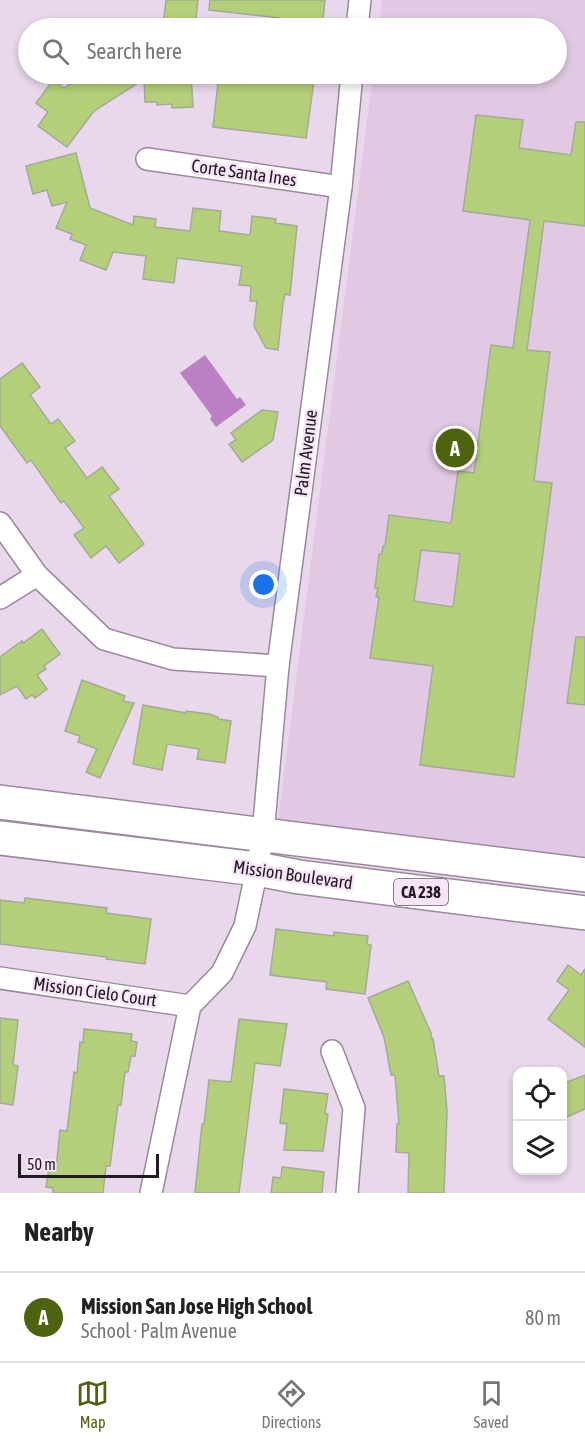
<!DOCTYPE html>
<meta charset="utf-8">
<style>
body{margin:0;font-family:"Asap Condensed",sans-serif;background:#f6f6f6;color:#222}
.controls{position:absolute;right:18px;bottom:18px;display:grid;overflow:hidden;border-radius:12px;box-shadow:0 3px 9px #0003}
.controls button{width:54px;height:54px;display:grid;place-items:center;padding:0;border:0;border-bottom:2px solid #e0e0e0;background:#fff;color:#222;font:30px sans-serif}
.scale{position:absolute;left:18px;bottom:15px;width:141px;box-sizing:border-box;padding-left:6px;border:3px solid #211a22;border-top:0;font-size:16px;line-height:21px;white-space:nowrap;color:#211a22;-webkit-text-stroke:4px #f7e4f9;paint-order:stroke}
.you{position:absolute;left:264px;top:585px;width:21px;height:21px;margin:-15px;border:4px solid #fff;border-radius:50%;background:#1a73e8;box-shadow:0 0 0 9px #1a73e833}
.badge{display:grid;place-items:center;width:39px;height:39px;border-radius:50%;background:#4e630e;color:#fff;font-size:20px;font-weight:700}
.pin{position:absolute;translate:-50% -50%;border:3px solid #fff;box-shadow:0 2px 6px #0006}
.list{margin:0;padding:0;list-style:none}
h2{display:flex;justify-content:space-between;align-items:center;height:78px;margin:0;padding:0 24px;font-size:26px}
h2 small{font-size:20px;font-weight:400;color:#767676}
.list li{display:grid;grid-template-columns:39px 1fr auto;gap:18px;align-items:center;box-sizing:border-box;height:90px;padding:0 24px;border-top:2px solid #e0e0e0}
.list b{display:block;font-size:22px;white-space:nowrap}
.list p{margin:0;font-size:20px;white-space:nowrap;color:#767676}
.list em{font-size:20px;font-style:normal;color:#767676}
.icon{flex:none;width:33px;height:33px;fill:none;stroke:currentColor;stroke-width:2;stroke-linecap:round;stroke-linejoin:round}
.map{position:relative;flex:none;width:585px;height:1193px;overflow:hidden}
.search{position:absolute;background:#fff;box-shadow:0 3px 9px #0003;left:18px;right:18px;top:18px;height:66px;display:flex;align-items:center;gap:15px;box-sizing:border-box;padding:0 21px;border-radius:33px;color:#767676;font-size:22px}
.sheet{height:168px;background:#fff}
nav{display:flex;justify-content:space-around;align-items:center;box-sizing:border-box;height:84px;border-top:2px solid #e0e0e0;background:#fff;font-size:16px;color:#767676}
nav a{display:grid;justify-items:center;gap:3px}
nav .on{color:#4e630e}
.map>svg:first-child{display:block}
</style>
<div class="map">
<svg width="585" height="1193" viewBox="0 0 585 1193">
<rect width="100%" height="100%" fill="#e9d7ec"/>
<path fill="#e1c9e4" d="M382,0H585V858L278,822L373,74H556V28H379Z"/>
<path fill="#bb80c3" d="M205,355L237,399L240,397L246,405L216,427L210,419L212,416L180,373Z"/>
<g fill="#b4cf79" stroke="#a3ab94" stroke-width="1.5" fill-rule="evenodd">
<path d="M166,0H198L195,28L163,26Z"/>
<path d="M210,0H325L322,28L279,27L280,18L209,10Z"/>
<path d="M87,74H191L193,107L172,108V104L157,105V102H145L144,79L94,111L67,147L38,126L48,112L36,103L53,80L64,88Z"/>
<path d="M219,74H252L314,81L306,138L213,127Z"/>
<path d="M476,115L523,120L519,148L571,155L576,122H585V226L544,221L527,350L550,352L534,481L552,483L514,777L420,765L433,666L370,658L379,597H376L378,588H375L379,554H382L383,546H385L389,515L451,523L458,471L474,473L491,345L513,348L530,220L463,211ZM421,550L460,554L453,607L414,601Z"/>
<path d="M76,153L90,208L133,225L134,216L156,219L155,227L190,231L193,208L221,211L219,231L250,235L252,216L276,219L275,223L297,226L290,295L285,294L283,303L278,350L266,348L254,326L257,301H250L251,286L239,285L242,266L177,258L174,283L143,279L146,256L113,252L106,270L80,260L86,245L70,239L72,234L56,228L67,202L52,206L47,190L33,194L26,166Z"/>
<path d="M22,363L40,387L30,395L51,424L58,419L75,441L65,448L87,478L102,467L119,489L109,496L144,544L119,563L106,546L91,558L74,535L84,528L64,501L61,503L31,460L27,463L0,426V379Z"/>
<path d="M262,410L278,412L273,440L242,462L229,444L236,440L231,433Z"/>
<path d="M42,629L60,654L44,666L46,669L37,675L47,689L35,698L32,695L26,699L17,686L0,695V657L22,641L23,643Z"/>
<path d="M576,637H585V705L567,703Z"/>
<path d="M82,680L125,696L123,701L134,703L100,778L86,772L97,749L78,742L80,736L65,731Z"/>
<path d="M143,705L186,713V711L209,714L218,717V719L231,721L225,763L197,759L199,749L167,744L162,770L133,764Z"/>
<path d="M25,898L107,908L106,913L151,919L145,964L106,959L107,957L0,944V900L24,903Z"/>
<path d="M276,929L334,936V932L368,936L367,944L371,945L365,994L326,989L327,982L270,975Z"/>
<path d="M568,965L581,975L585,969V1047L548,1019L569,990L557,981Z"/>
<path d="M408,981L431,1033L432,1040L433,1039L439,1076H444L447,1111L444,1193H408L409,1153L396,1152L397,1124H399L395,1075H391L384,1037L368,998Z"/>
<path d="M0,1018L18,1020L13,1065L18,1066L13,1105L0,1103Z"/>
<path d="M239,1019L287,1024L280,1066L255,1063L239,1193H195L202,1124H204L209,1080L231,1082Z"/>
<path d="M84,1029L132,1034L131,1041L137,1042L135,1056H131L128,1072H125L121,1105H118L110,1166H106L103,1193H53V1188L46,1187L49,1168L56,1169L60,1130L67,1131L74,1072L77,1073L80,1042L83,1043Z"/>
<path d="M585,1075V1109L567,1117L562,1107V1084Z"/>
<path d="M284,1089L328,1094L325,1113L328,1114L323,1151L284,1150L287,1124L280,1123Z"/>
<path d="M282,1167L324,1172L322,1193H271L273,1177L281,1178Z"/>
</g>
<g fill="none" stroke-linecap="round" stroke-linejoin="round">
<defs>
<g id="minor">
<path d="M357,28L360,0"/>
<path d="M147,159L341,187"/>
<path d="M0,523L37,575L104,639L173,659L278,666"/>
<path d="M0,598L37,575"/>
<path d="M0,978L190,1006"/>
<path d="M332,1051L354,1108L347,1193"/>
<path d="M151,1193L190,1006L222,973L245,926L257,869L263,834L278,666L341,187L352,74"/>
</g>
<g id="primary">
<path d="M0,802C195,826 390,851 585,875"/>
<path d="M0,838L257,869L299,877L585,913"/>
</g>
</defs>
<use href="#minor" stroke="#9a899c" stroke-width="24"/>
<use href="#primary" stroke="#9a899c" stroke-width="36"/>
<use href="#minor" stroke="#fff" stroke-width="21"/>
<use href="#primary" stroke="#fff" stroke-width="33"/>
</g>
<g text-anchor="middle" stroke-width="5" stroke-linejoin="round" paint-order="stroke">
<rect fill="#f7e4f9" stroke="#615762" stroke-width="1.5" x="394" y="879" width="54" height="26" rx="4.5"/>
<g font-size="16" font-weight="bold" fill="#211a22">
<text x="421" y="898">CA 238</text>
</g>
<g font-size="18" fill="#211a22" stroke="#f7e4f9">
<text transform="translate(244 173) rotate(8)" y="6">Corte Santa Ines</text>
<text transform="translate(306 453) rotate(-83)" y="6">Palm Avenue</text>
<text transform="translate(293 875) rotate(8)" y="6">Mission Boulevard</text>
<text transform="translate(95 992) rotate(8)" y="6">Mission Cielo Court</text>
</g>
</g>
</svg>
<div class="controls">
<button><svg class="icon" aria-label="locate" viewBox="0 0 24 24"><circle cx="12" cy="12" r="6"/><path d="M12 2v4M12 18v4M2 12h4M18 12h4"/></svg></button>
<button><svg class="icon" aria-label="layers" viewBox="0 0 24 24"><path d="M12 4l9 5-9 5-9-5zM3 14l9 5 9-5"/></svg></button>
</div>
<div class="scale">50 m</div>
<div class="you"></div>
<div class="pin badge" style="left:455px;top:448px">A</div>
<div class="search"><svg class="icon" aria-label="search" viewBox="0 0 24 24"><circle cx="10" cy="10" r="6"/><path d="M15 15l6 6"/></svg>Search here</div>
</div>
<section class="sheet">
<h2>Nearby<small></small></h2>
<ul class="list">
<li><span class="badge">A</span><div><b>Mission San Jose High School</b><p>School · Palm Avenue</p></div><em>80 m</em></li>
</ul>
</section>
<nav>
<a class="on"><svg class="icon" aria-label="map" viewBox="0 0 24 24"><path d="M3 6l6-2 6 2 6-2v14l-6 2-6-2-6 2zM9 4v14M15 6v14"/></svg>Map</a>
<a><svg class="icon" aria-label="directions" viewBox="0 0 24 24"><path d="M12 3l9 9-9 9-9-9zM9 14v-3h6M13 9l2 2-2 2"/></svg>Directions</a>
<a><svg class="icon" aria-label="saved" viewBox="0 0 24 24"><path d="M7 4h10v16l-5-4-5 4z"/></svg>Saved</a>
</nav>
